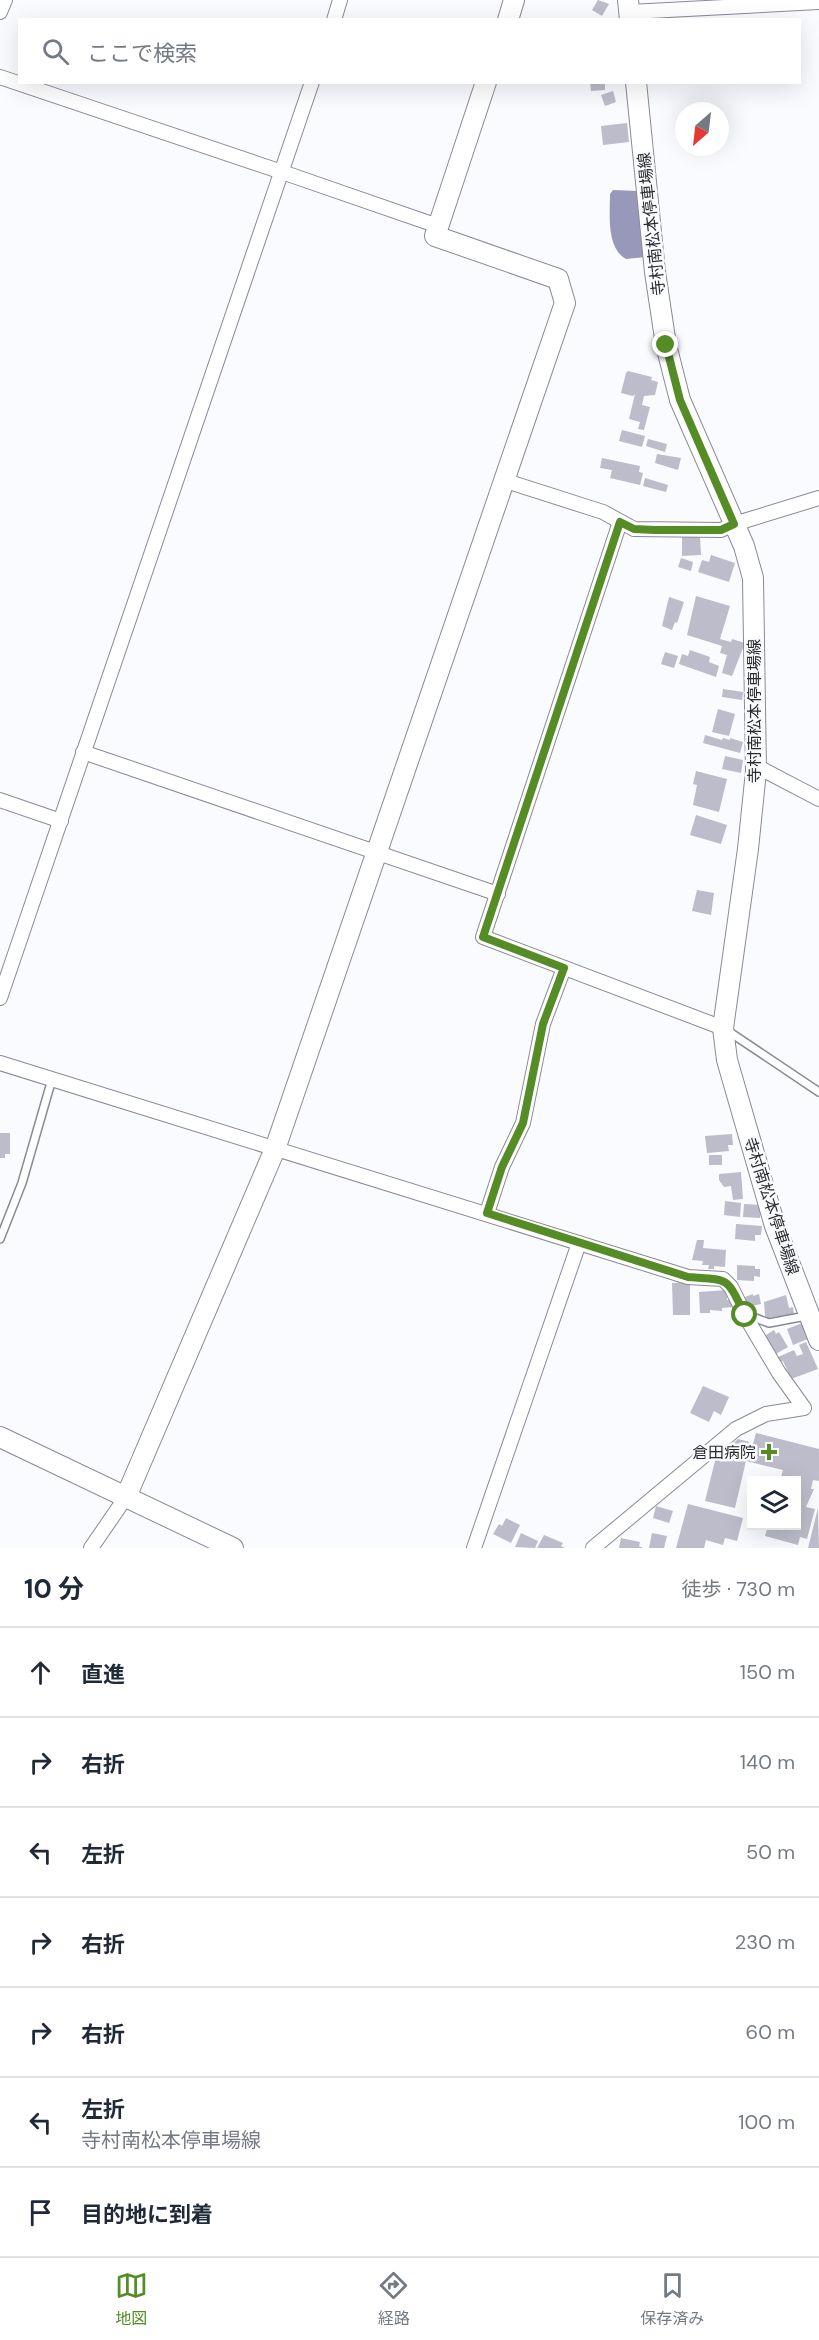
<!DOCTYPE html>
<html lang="ja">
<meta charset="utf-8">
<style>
body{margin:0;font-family:"DM Sans","Noto Sans JP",sans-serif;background:#f6f6f7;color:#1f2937}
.controls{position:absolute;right:18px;bottom:18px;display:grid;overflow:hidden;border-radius:0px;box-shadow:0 6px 24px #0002}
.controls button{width:54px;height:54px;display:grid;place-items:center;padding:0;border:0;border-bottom:2px solid #e0e1e3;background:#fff;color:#1f2937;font:30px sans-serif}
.compass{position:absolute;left:675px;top:102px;width:54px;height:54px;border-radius:50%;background:#fff;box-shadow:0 6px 24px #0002;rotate:208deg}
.stop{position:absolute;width:18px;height:18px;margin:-14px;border:4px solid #558c26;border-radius:50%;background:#fff}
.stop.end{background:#558c26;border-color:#fff;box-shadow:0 2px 6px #0008}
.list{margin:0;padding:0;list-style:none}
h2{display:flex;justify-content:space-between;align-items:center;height:78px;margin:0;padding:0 24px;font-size:26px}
h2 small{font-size:20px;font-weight:400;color:#747a83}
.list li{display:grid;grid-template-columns:39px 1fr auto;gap:18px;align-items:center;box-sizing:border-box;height:90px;padding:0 24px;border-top:2px solid #e0e1e3}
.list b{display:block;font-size:22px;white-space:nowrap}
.list p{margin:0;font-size:20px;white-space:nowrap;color:#747a83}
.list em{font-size:20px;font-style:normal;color:#747a83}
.icon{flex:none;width:33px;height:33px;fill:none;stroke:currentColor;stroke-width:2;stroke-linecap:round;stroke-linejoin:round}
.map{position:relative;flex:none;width:819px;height:1548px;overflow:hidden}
.search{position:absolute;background:#fff;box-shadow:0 6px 24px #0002;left:18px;right:18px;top:18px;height:66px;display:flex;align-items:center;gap:15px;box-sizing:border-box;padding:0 21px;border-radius:0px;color:#747a83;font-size:22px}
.sheet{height:708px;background:#fff}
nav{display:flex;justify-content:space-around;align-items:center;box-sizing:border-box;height:84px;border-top:2px solid #e0e1e3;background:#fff;font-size:16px;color:#747a83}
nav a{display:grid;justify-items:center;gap:3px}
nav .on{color:#558c26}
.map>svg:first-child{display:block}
</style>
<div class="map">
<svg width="819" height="1548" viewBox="0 0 819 1548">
<rect width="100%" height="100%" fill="#fafbfe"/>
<path fill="#9899ba" d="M613,190L638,191L646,257L626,259C606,248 610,214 610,194Z"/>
<g fill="#bcbcca">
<path d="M598,0L609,4L602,16L592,10Z"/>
<path d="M590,82H605V90L591,91Z"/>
<path d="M613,91L616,102L605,106L601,95Z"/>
<path d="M627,123L629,142L603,145L601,126Z"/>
<path d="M628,371L652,377L651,380L658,382L655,395L644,396L642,405L650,407L644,430L638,429L640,422L629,419L635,394L633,396L621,393L626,373Z"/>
<path d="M622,430L645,436L642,447L619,441Z"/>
<path d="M648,439L667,444L665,452L646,446Z"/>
<path d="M657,454L681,458L678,470L655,463Z"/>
<path d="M602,458L640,466L639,472L643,473L640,485L610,478L612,470L600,468Z"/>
<path d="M645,478L668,485L666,492L643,486Z"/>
<path d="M700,536L701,555L682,556V537Z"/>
<path d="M711,555L735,563L729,582L698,572L702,560L709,562Z"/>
<path d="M681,558L693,562L691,571L678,567Z"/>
<path d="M696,596L730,606L720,639L731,642L732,639L745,643L732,676L722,673L727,655L720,653L722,646L687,635Z"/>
<path d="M669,597L684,602L677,623L675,622L672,630L662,626Z"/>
<path d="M690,650L710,657L709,662L719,666L716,677L679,664L682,654L688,656Z"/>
<path d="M665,652L678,656L674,668L661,664Z"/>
<path d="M723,689L743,692L742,700L722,697Z"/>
<path d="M718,709L735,714L729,736L712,732Z"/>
<path d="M705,735L722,740L723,738L730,740V738L743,742L740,753L703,743Z"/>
<path d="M725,756L743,760L741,773L722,769Z"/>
<path d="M696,771L727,779L719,812L693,805L697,785L693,784Z"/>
<path d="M696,815L727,825L721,844L690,835Z"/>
<path d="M697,890L714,893L711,915L692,911Z"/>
<path d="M0,1133H10V1154H5V1158H0Z"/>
<path d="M732,1134L733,1145H728L729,1151L707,1153L705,1136Z"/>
<rect x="709" y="1155" width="13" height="10"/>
<path d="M741,1172L743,1199L733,1200L731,1186L724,1187L719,1180V1174Z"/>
<path d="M725,1201L741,1203L740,1217L724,1215Z"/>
<path d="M744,1204L761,1205L760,1218L743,1217Z"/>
<path d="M736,1224L762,1226L761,1235H755V1241L735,1239Z"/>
<path d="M697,1240H704L703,1248L726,1250L725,1267L714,1266V1269H708L709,1265H702L703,1261L692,1260Z"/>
<path d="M737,1265L755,1266V1269H760V1277L754,1276V1281L737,1280Z"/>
<path d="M690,1282V1315H673L672,1283Z"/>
<path d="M727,1290V1300H731L733,1307L722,1308V1311L710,1310V1313H700L699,1292Z"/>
<path d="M753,1294V1296L759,1294L761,1304L747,1307L745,1297Z"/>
<path d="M786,1295L789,1308L793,1307L794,1314L768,1318L765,1316L764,1302Z"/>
<path d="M802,1323L808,1339L793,1345L787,1329Z"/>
<path d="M774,1330L776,1334L779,1332L788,1347L774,1355L763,1337Z"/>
<path d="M806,1342L818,1369L791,1379L783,1361L780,1362L778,1357L794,1350L797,1356L803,1354L799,1345Z"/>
<path d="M703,1386L729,1397L721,1415L714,1411L709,1422L690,1413Z"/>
<path d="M756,1433L819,1449V1481L813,1480L811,1489H814L806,1507L815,1509L807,1539L800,1537L798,1545L765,1536L767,1529L756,1526H796V1480H780L783,1470L746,1461L735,1508L705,1501L716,1457L719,1458L720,1455L738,1439L750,1442L748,1450L751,1451Z"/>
<path d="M688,1504L743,1518L737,1541L725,1538L723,1545L706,1540L704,1548H676Z"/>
<path d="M656,1506L673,1511L669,1523L653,1518Z"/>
<path d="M818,1508L819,1548H808Z"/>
<path d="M506,1518L520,1525L511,1543L493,1534L499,1524L502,1526Z"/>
<path d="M521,1533L538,1541L535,1548L515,1547Z"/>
<path d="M652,1533L667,1536L664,1548H649Z"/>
<path d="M544,1535L563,1543L561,1546L565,1548H537Z"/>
<path d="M621,1538L640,1542L639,1546L643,1548H619Z"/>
</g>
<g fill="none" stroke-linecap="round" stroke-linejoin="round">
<defs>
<g id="lane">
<path d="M728,1031L819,1092"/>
<path d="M0,1239L22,1183L52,1079"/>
<path d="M747,1315L769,1323L806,1316"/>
</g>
<g id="street">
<path d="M0,12L5,0"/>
<path d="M630,12L819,2"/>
<path d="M334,20L340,0"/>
<path d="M0,77L282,172L438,226"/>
<path d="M503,480L603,512L634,529L721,530L734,524L819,498"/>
<path d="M620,522L483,937L723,1028"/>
<path d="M83,752L498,894"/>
<path d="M756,766L819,799"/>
<path d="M0,800L61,821"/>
<path d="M0,998L312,82"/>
<path d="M0,1063L688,1277L723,1279L731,1287L747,1319L779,1373L804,1408L766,1414L736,1429L593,1548"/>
<path d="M487,1213L502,1167L523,1123L543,1024L564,968"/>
<path d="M91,1548L126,1497"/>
<path d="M474,1548L579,1243"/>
</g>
<g id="secondary">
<path d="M628,0L630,20"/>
<path d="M508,20L514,0"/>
<path d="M636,82L655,272L666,345L680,400L744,546L753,578L756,771L748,849L723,1028L727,1060L775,1226L819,1340"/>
<path d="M0,1437L233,1548"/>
<path d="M126,1497L275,1149L565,303L558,279L435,236L486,82"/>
</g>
</defs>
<use href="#lane" stroke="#898a97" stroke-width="10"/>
<use href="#street" stroke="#898a97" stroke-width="16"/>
<use href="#secondary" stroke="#898a97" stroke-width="22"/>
<use href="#lane" stroke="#fff" stroke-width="7"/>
<use href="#street" stroke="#fff" stroke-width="14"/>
<use href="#secondary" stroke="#fff" stroke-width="20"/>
</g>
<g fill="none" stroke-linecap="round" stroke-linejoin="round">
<path stroke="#558c26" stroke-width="8" d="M666,345L680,400L734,524L721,530H655L634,529L620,522L483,937L564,968L543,1024L523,1123L502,1167L487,1213L688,1277C730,1280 726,1276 745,1315"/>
</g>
<path fill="#558c26" stroke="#fafbfe" stroke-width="2" d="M766 1443h6v6h6v6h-6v6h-6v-6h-6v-6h6z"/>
<g text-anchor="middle" stroke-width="5" stroke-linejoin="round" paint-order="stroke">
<g font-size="16" fill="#2a2a30" stroke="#fafbfe">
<text transform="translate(651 224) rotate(-96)" y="6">寺村南松本停車場線</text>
<text transform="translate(754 711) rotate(-90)" y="6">寺村南松本停車場線</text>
<text transform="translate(772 1206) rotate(72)" y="6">寺村南松本停車場線</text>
</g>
<g font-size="16" fill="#2a2a30" stroke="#fafbfe" text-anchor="end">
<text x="756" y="1458">倉田病院</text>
</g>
</g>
</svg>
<div class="controls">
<button><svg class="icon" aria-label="layers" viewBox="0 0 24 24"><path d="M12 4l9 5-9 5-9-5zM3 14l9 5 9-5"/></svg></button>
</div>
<svg class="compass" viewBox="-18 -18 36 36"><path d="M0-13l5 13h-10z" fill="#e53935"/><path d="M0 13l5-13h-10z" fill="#747a83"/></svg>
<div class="stop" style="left:745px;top:1315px"></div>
<div class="stop end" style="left:666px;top:345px"></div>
<div class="search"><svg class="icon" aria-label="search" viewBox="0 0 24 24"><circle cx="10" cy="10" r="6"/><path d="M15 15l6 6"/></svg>ここで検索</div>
</div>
<section class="sheet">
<h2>10 分<small>徒歩 · 730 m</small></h2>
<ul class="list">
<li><svg class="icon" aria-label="ahead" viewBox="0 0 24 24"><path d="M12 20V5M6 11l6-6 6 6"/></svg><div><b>直進</b></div><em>150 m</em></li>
<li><svg class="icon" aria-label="right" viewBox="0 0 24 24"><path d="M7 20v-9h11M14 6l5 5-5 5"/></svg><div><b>右折</b></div><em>140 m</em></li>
<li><svg class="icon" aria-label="left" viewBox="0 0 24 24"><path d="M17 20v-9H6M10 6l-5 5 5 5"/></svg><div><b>左折</b></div><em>50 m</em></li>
<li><svg class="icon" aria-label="right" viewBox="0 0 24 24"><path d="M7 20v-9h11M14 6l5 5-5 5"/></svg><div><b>右折</b></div><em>230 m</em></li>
<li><svg class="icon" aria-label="right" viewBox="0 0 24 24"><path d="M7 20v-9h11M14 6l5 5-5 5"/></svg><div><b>右折</b></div><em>60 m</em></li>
<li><svg class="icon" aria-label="left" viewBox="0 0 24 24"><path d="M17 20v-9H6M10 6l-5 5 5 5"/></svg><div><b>左折</b><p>寺村南松本停車場線</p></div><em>100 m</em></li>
<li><svg class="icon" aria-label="arrive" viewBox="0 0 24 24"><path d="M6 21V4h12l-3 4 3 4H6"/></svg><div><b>目的地に到着</b></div></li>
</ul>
</section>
<nav>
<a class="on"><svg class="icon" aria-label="map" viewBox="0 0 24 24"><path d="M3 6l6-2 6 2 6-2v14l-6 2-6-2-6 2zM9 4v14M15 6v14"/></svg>地図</a>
<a><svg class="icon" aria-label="directions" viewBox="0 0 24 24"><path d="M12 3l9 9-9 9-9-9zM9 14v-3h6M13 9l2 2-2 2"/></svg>経路</a>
<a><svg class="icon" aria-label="saved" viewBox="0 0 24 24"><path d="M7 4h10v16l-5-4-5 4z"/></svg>保存済み</a>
</nav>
